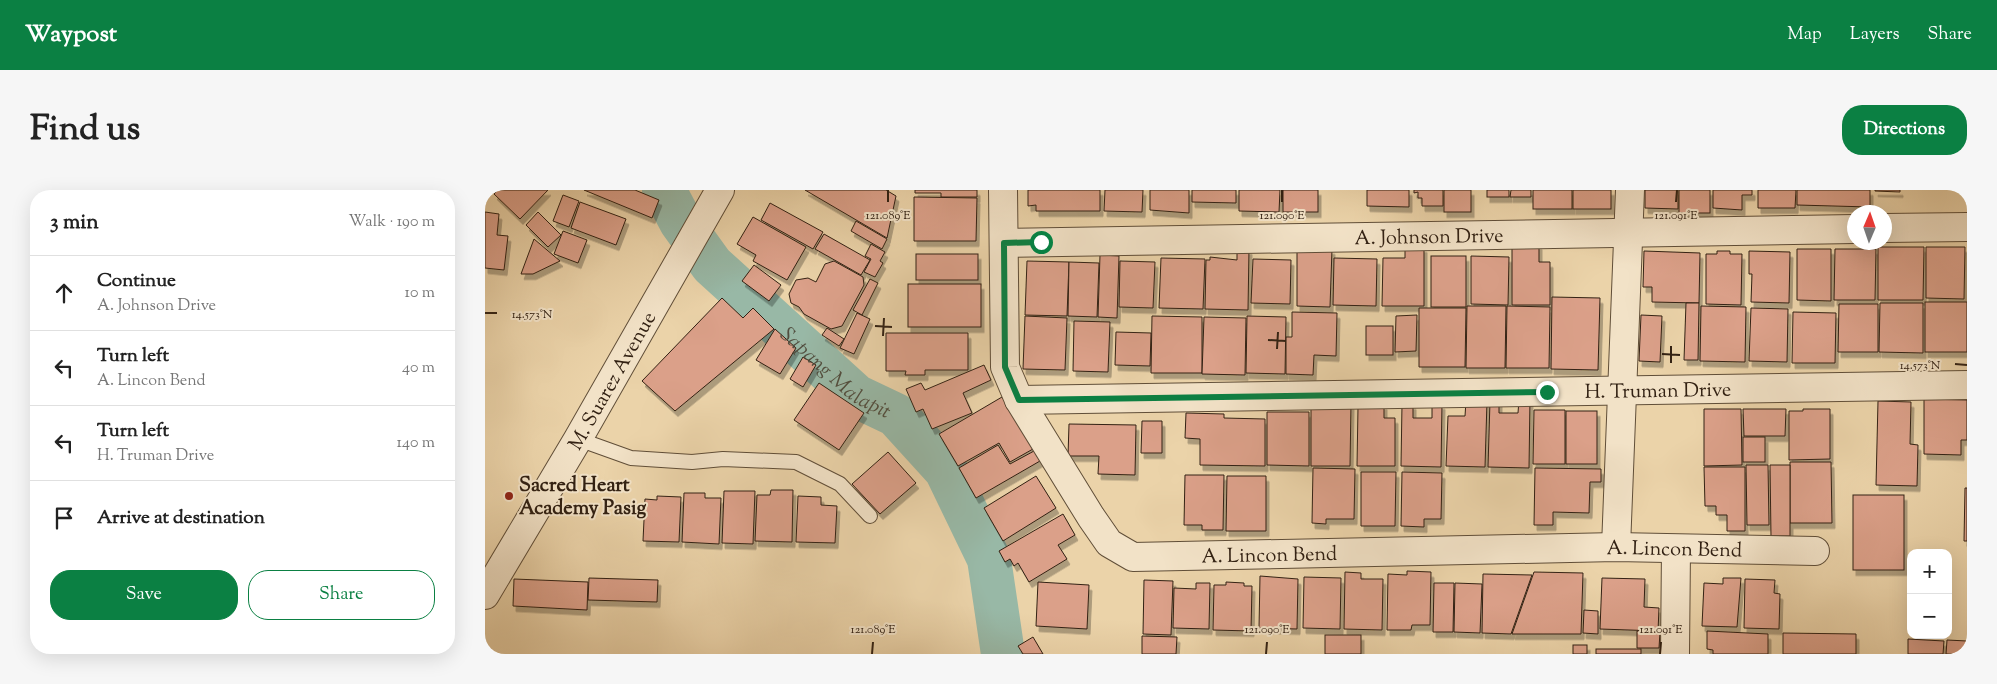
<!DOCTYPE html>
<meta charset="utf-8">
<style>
body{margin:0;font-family:"Sorts Mill Goudy",serif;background:#f6f6f6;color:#222}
.controls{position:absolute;right:15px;bottom:15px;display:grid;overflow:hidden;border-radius:10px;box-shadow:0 5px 20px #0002}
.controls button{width:45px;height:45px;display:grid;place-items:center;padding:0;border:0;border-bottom:1px solid #e0e0e0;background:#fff;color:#222;font:25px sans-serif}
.compass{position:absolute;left:1362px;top:15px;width:45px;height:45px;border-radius:50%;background:#fff;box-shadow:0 5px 20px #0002;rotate:2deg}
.stop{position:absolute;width:15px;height:15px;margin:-11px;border:4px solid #0b8043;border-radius:50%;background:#fff}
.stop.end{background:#0b8043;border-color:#fff;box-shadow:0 1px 5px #0008}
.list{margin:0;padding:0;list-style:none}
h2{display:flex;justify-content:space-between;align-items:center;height:65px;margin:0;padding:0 20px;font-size:21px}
h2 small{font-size:16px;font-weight:400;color:#767676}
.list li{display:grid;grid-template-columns:32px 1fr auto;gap:15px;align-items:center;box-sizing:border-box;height:75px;padding:0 20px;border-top:1px solid #e0e0e0}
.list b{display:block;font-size:19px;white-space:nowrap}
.list p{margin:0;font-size:16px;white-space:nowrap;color:#767676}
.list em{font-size:16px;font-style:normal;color:#767676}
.actions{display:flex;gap:10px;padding:15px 20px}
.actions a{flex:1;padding:11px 0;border:1px solid #0b8043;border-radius:20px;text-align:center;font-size:18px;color:#0b8043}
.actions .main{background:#0b8043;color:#fff}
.icon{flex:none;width:28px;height:28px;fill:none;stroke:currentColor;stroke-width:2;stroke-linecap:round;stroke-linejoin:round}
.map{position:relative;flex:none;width:1482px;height:464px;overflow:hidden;border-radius:20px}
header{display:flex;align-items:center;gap:30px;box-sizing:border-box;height:70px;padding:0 25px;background:#0b8043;color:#fff}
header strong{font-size:24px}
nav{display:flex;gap:28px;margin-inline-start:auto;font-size:18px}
.intro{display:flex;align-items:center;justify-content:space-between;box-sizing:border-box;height:120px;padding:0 30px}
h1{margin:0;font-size:35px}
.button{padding:12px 22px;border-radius:20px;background:#0b8043;color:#fff;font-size:18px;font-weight:700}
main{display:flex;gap:30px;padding:0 30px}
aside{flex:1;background:#fff;border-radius:20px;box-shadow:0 5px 20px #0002}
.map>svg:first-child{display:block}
</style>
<header>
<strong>Waypost</strong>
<nav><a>Map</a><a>Layers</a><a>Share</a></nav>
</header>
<div class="intro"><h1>Find us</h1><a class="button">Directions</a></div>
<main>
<aside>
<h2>3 min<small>Walk · 190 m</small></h2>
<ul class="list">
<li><svg class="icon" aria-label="ahead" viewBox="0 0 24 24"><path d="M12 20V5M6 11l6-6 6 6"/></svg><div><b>Continue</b><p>A. Johnson Drive</p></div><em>10 m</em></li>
<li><svg class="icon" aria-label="left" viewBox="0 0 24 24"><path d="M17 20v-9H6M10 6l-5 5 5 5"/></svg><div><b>Turn left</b><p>A. Lincon Bend</p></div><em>40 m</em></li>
<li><svg class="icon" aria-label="left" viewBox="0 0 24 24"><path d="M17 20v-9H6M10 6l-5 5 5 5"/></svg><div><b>Turn left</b><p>H. Truman Drive</p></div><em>140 m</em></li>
<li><svg class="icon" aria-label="arrive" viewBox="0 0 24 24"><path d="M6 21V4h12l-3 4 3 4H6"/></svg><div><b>Arrive at destination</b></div></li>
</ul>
<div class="actions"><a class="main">Save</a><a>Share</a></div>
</aside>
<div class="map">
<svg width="1482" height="464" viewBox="0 0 1482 464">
<defs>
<filter id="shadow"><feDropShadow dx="3" dy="5.5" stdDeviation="0" flood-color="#0004"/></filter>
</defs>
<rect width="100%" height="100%" fill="#ebd3a9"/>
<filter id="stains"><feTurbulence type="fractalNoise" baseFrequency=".004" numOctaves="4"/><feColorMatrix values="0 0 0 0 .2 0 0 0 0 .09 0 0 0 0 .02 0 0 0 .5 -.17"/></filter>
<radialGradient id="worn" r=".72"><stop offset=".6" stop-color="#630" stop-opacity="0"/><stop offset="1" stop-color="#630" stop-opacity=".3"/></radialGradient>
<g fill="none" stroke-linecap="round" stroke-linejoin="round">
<path stroke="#98b8a6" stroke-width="44" id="s1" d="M179,0L196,32L227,75L371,206L411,225L461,280L504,369L518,464"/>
</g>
<g fill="#dba089" stroke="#322113" filter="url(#shadow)">
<path d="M13,0H63L35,29L9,4Z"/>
<path d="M99,0H150L174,10L167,28Z"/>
<path d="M320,0H401L411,6L402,48Z"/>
<path d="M430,0H492V7H456V3H430Z"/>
<path d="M543,0H615V21H551V15L543,16Z"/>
<path d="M620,0H658L657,22L619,21Z"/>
<path d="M665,0H704V23L665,20Z"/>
<path d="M707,0H751V13L707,12Z"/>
<path d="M754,0H795L794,22L754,21Z"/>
<rect x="798" y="0" width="35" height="22"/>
<path d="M882,0H924V17L882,16Z"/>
<path d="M929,0H958V16H937V8H933V2L929,3Z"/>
<rect x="959" y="0" width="27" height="22"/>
<rect x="1002" y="0" width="22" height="7"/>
<path d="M1026,0H1046V7H1025Z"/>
<rect x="1048" y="0" width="39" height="19"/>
<rect x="1088" y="0" width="38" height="19"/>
<path d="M1160,0H1193V19L1160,18Z"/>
<rect x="1194" y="0" width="31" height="23"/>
<path d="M1228,0H1267V5H1257V20L1228,18Z"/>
<path d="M1273,0H1311L1310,18H1273Z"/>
<path d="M1312,0H1385V17L1312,15Z"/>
<path d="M1390,0H1415V2L1390,1Z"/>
<path d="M78,5L94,11L84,37L68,31Z"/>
<path d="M429,7L492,8L491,51H429Z"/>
<path d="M95,12L141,29L131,55L86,38Z"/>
<path d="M285,13L338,42L328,59L276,30Z"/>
<path d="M0,22L14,24L12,45L23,46L19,80L0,78Z"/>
<path d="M53,22L76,45L63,57L41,35Z"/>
<path d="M268,27L321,57L302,90L268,71L271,65L252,54Z"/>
<path d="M371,31L402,49L397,59L366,41Z"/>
<path d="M78,41L102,50L93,73L69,64Z"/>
<path d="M339,44L385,70L376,85L330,59Z"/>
<path d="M49,49L75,71L48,84H36Z"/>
<path d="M386,54L400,62L395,71L398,73L390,87L379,82L386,69L380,66Z"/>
<path d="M1027,54H1054V72H1065V115H1027Z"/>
<path d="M920,57H939V116H897L898,68H920Z"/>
<path d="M1393,57H1439L1438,110H1393Z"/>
<path d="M1441,57H1480L1479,109L1441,108Z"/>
<path d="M812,58L847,59L845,117L812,116Z"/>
<path d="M752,59H764L763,120L720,119L721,70H725V67L752,70Z"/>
<path d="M1312,59H1346V111L1312,110Z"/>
<path d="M1350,59H1391L1390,110H1349Z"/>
<path d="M1159,61L1215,63L1214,113L1167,112V97H1158Z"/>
<path d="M1232,61H1245V64H1257L1256,115L1221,114V64H1232Z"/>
<path d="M1264,61L1305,62L1304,113L1266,112L1267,84H1264Z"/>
<rect x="431" y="64" width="62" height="26"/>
<path d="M615,65L634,66L632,128L613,127Z"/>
<rect x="946" y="66" width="35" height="51"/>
<path d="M986,66L1024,67L1023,115L986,114Z"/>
<path d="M676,68L720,69L718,119L674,118Z"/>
<path d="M849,68L892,69L891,116L848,115Z"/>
<path d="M768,69L806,70L805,114L766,113Z"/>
<path d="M349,71L378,87L379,95L357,136L346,139L319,124L314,117L306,113L304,104L311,90L323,88L331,92L340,74Z"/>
<path d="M542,71L584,72L582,126L540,125Z"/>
<path d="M635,71L670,72L668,118L634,117Z"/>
<path d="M584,72L614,73L612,127L583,126Z"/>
<path d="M269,75L296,95L284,111L257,91Z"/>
<path d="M385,89L393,93L377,125L368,120Z"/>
<rect x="423" y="94" width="73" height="43"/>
<path d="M1067,107L1115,108L1113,180L1066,179Z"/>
<path d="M237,108L258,128L268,118L289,139L190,221L157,191Z"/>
<rect x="1440" y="112" width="42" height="50"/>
<path d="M1201,113H1214L1213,170H1199Z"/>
<path d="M1395,113H1438V163L1394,162Z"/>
<path d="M1354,114H1393V162H1353Z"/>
<path d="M982,116H1021L1020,178H981Z"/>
<path d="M1022,116L1065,117L1064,178H1021Z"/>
<path d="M1216,116L1261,117L1260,172L1215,171Z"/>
<path d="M934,118H981L980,177H934Z"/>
<path d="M1266,118L1303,119L1302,172L1264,171Z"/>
<path d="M807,122L852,123L851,166L829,165L828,185L801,184V147H807Z"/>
<path d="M1308,122L1351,123L1350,173H1307Z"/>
<path d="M372,123L385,129L369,164L355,158Z"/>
<path d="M932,125L931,161L910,162L911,126Z"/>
<path d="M1156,125L1177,126L1175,172L1154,171Z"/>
<path d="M540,126L582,128L580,180L538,179Z"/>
<path d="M667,126L717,127V183H666Z"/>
<path d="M762,126L801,127L800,184L761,183Z"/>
<path d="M719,127L761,128L760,185L717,184Z"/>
<path d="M589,131L625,132L623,182L588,181Z"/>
<rect x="881" y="136" width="27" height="29"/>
<path d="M342,138L359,149L354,156L337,145Z"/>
<path d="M290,139L311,158L295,184L271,170Z"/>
<path d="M631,142L666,143L665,176L630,175Z"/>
<path d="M401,143H483V180H440V185H420L421,181H401Z"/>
<path d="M318,167L331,175L318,197L305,189Z"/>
<path d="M499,175L506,190L478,203L487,223L447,239L438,219L431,222L421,199L436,193L440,200Z"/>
<path d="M334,193L379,223L354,260L309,230Z"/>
<path d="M517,207L548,259L525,272L514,253L473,276L454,244Z"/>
<path d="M1034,209H1045L1044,278L1003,277L1005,211H1014V223H1033Z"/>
<path d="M1439,209L1482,210V250H1476V265L1439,264Z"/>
<path d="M981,211H1002L1000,277L961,276L963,226H980Z"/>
<path d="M1393,211L1426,212L1425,254L1433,255L1432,296L1391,295Z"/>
<path d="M826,214H866L865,276H826Z"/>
<path d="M899,214V228H910V276H872L873,217Z"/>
<path d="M917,214H928V228H947V214H957L956,277L916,276Z"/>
<path d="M1219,219H1256L1257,275L1219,276Z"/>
<path d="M1258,219H1301L1300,246H1259Z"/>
<path d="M1318,219H1345V269L1304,270V221H1318Z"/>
<path d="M1049,220H1080V274H1048Z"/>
<rect x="1081" y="221" width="31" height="53"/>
<path d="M782,222H824V276L782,275Z"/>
<path d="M701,223L739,224V228L780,229V276L715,275V249L700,248Z"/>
<path d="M657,231H677V263H656Z"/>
<path d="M584,234L651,235L650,285L613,284L614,266H583Z"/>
<rect x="1258" y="247" width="22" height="25"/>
<path d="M513,255L525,274L549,261L555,271L491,308L474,278Z"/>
<path d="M403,262L431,293L395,324L367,294Z"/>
<path d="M1305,272H1346L1347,333H1305Z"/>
<path d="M1261,275H1283L1284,335H1262Z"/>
<path d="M1285,275H1305V346H1286Z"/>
<path d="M1219,277H1260V341H1242V325H1231V316H1220Z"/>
<path d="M828,278L870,279L869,329H841V334L827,333Z"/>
<path d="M1050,278L1116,279V292H1105L1104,323L1068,322V335H1049Z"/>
<path d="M876,282H911L910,336H876Z"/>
<path d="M917,282L957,283L956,329H939V337L916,336Z"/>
<path d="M700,285H739L738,340H717V335H699Z"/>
<path d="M551,286L571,318L518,351L499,318Z"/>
<path d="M742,286H781V341H741Z"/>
<path d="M1480,298H1482V351H1479Z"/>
<path d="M286,300H308L307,352L270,351L272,305H285Z"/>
<path d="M239,301H270L268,354L237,353Z"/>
<path d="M199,303H220V308H236L234,354L197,352Z"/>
<rect x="1368" y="305" width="51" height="75"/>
<path d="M172,306L196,307L194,352L158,351L160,309L172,310Z"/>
<path d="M313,306L336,307V315L352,316L350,353L311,352Z"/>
<path d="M578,324L590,345L573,355L582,369L544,392L533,373L529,376L525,369L520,372L514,361Z"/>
<path d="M922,381L946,382L945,435H927L926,440H902L903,384L922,385Z"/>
<path d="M860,382L876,383V389H898L897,440L859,439Z"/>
<path d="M1049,382L1098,383L1096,444H1027Z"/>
<path d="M998,384L1047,385L1026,444L997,443Z"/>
<path d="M775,386L813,389L812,439L774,438Z"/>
<path d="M819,387L856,388L855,439L818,438Z"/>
<path d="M104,388L173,390L172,412L103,410Z"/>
<path d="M1117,388L1160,389L1159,417L1174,418L1173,441L1115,439Z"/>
<path d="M1238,388H1256L1252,437L1217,436L1219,393L1238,394Z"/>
<path d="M29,389L103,392L102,420L28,416Z"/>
<path d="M1260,389L1290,390L1289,403L1295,404L1294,439L1259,438Z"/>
<path d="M659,390L688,391L686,445L658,444Z"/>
<path d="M553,392L604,395L602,439L551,436Z"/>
<path d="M741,392L759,393V396H767L766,441L728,440L729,395H741Z"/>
<path d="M711,393H725L724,439L688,438L689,398L711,399Z"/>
<path d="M949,393H969L968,442H948Z"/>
<path d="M970,393L997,394L995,443L969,442Z"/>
<path d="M1099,420L1113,421V444L1098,443Z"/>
<path d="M1152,441L1175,442L1174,458H1152Z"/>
<path d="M1222,441L1283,444V464H1228V460L1222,459Z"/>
<path d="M1298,443L1371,444V464H1298Z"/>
<rect x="840" y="445" width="36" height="19"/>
<path d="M657,446L692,447L691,464H657Z"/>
<path d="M548,447L558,464H538L533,456Z"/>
<path d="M1423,449L1459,451L1458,464H1423Z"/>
<path d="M1462,450L1482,451V464H1461Z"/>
<rect x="1088" y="455" width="14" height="9"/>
<rect x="1111" y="459" width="45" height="5"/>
</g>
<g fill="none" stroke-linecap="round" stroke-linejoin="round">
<defs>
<path id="service" d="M93,249L146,268L207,272L238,269L311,272L355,294L385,326"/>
<g id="minor">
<path id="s2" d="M518,0L520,177L534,210L606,327L624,353L648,367L1131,357L1330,361"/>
<path d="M1400,38L1482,37"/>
<path id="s3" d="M519,53L1370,39"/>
<path id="s4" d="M534,210L1482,195"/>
<path d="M1131,357L1145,0"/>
<path d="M1190,464L1191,359"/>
</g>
<g id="tertiary">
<path id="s5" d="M0,405L93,249L235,0"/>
</g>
</defs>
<use href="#service" stroke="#604e38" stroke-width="16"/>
<use href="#minor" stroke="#604e38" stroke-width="30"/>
<use href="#tertiary" stroke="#604e38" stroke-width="30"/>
<use href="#service" stroke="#f2e2c7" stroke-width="14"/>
<use href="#minor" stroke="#f2e2c7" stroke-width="28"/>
<use href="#tertiary" stroke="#f2e2c7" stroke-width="28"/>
</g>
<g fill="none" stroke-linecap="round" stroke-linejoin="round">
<path stroke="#0b8043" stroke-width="6" d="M556,52L519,53L520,177L534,210L1062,202"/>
</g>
<path fill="none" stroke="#322113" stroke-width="2" d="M403,12V0M797,12V0M1191,12L1192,0M0,123H12M390,136L407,137M398,146L399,128M783,150L801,151M792,159L793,142M1177,164L1195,165M1186,173V156M1470,174L1482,175M387,464L388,452M781,464L782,452M1175,464L1176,452"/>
<circle fill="#8f2418" stroke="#f2e2c7" stroke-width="2" cx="24" cy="306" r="5"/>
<g text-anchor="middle" stroke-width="4" stroke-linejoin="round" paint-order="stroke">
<g font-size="20" fill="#322113" stroke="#f2e2c7">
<text dy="7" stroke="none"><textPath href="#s3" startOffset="425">A. Johnson Drive</textPath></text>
<text dy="7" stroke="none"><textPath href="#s5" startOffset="249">M. Suarez Avenue</textPath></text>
<text dy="7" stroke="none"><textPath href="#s4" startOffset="639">H. Truman Drive</textPath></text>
<text dy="7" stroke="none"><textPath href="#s2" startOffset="951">A. Lincon Bend</textPath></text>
<text dy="7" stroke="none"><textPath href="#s2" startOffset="546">A. Lincon Bend</textPath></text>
</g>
<g font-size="20" font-weight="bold" fill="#322113" stroke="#f2e2c7" text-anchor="start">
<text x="34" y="301">Sacred Heart<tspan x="34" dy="23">Academy Pasig</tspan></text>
</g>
<g font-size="21" font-style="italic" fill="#514e3f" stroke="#f2e2c7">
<text dy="7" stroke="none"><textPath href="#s1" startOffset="254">Sapang Malapit</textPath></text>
</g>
</g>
<g font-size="12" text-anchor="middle" fill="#322113" stroke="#f2e2c7" stroke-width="4" stroke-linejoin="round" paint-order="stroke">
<text x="403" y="29">121.089°E</text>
<text x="797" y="29">121.090°E</text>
<text x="1191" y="29">121.091°E</text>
<text x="47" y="128">14.573°N</text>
<text x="1435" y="179">14.573°N</text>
<text x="388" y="443">121.089°E</text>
<text x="782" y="443">121.090°E</text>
<text x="1176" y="443">121.091°E</text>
</g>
<rect width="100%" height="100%" filter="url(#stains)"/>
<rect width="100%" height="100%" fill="url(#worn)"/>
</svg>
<div class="controls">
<button>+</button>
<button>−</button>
</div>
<svg class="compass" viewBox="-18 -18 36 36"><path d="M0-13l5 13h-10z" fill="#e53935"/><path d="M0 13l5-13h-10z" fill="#767676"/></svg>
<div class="stop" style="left:556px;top:52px"></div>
<div class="stop end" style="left:1062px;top:202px"></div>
</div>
</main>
